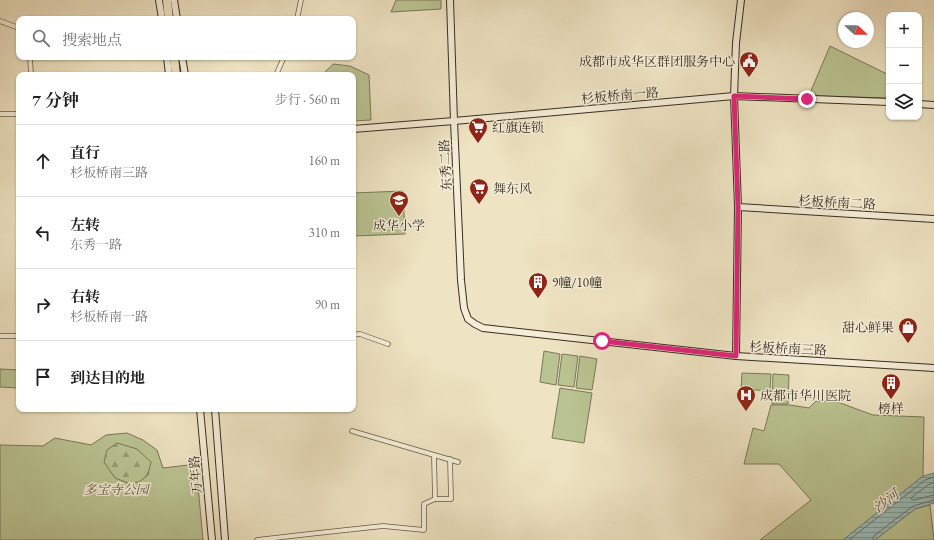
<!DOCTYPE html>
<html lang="zh">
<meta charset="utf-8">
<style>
body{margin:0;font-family:"EB Garamond","Noto Serif SC",serif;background:#f2f2f2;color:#222}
.controls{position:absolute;right:12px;top:12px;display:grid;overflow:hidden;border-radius:8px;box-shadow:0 1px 3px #0004}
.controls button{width:36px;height:36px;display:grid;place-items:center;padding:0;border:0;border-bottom:1px solid #e0e0e0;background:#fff;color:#222;font:20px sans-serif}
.compass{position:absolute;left:838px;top:12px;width:36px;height:36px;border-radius:50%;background:#fff;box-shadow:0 1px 3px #0004;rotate:111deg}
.stop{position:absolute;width:12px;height:12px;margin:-9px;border:3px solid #db2777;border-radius:50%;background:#fff}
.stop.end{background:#db2777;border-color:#fff;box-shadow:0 1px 4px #0008}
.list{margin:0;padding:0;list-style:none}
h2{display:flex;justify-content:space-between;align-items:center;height:52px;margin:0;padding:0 16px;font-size:17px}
h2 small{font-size:13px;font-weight:400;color:#767676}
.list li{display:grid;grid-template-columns:26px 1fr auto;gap:12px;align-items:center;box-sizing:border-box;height:72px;padding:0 16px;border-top:1px solid #e0e0e0}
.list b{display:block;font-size:15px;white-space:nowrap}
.list p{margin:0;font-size:13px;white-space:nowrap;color:#767676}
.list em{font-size:13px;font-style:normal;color:#767676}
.icon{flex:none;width:22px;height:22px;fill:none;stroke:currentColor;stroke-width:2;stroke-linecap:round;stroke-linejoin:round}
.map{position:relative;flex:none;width:934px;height:540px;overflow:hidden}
.search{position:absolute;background:#fff;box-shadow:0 1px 3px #0004;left:16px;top:16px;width:340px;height:44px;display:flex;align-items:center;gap:10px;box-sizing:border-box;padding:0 14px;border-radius:8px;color:#767676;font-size:15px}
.panel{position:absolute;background:#fff;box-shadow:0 1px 3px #0004;left:16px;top:72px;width:340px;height:340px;border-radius:8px}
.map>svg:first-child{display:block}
</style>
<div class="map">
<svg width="934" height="540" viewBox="0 0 934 540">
<defs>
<pattern id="forest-firs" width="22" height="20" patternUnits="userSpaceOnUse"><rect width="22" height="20" fill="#bac392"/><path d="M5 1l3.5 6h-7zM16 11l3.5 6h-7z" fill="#989f77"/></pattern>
<pattern id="water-rules" width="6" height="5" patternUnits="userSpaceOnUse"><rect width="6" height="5" fill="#9bbdba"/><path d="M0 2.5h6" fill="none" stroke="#7f9a97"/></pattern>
</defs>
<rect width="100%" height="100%" fill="#eee3c2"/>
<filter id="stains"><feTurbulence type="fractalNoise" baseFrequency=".005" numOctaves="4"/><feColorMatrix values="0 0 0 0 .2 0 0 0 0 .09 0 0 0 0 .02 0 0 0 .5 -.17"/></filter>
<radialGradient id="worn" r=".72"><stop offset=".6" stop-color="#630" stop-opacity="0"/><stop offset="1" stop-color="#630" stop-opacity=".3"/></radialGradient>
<g fill="#bac392" stroke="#7a7859">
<path d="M396,0H441V9L391,12Z"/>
<path d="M830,46L889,75V98L818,96L810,93Z"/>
<path d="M333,64L350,66L369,75L371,120L353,121V75H322Z"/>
<path d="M403,191L405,234L353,236V193Z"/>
<path d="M544,351L560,354L556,385L540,382Z"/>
<path d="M562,354L578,356L574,387L558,385Z"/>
<path d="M580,356L597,359L592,390L576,388Z"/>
<path d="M0,369L19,370V388L0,387Z"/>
<path d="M742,373L771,374L770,391L741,389Z"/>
<path d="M773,374L789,375L788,404H772Z"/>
<path d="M560,388L592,393L584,443L552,438Z"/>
<path d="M816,401H835L873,415L924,417L923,476L843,540H760L811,500L779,464H744L753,428L764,431L771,405H790L809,408Z"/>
<path d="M127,433L143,440L157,450L163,468L196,464L203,540H0V445L43,446L55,438L91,445L106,435Z"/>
<path d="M930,505L934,540H875L915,509Z"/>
</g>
<path fill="url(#forest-firs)" stroke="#7a7859" d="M117,443L137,449L151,462L148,475L139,482L128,483L115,478L104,462L107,450Z"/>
<path fill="url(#water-rules)" stroke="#74837c" d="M934,473V503L915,509L875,540H843L923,476Z"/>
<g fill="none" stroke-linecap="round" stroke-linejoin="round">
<g stroke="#6a756d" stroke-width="1">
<path d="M934,482L928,485L912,497L911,499L914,500L934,495"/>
<path d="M849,540L925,480L934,477"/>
<path d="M873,540V537L875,535L913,506L934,500"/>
</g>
<defs>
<g id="street">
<path d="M297,19L301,0"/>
<path d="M0,21L19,28"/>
<path d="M30,57L31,75"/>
<path d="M276,75L284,57"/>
<path d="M0,114H19"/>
<path d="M353,335L360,334L388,344"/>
<path d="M0,336H19"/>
<path d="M352,431L458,462"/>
<path d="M434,455L435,499H451L450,459"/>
<path d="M257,540L309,534L383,526L424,530V504L435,499"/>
</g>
<g id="secondary">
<path d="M159,0L162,19"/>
<path d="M174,0L177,19"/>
<path d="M450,0L454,121L461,280L464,308L468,319L475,324L483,328L736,356L934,368"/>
<path d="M167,57L169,75"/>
<path d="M182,57L185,75"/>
<path d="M919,104L934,105"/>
<path d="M353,129L454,121L734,96L889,102"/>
<path d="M738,207L934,219"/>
<path d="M736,356L738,207L734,96L736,43L741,0"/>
<path d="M200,409L212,540"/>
<path d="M215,409L225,540"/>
</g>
<g id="highway">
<path d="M167,0L169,19"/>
<path d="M174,57L176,75"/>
</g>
</defs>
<use href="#street" stroke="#675a48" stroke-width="5.5"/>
<use href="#secondary" stroke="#3a2d20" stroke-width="8"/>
<use href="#highway" stroke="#3a2d20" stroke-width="10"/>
<use href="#street" stroke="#f4edd7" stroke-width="4"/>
<use href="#secondary" stroke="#f4edd7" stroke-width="6"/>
<use href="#highway" stroke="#eee3c2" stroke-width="8"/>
</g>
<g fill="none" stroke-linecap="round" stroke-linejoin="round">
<path stroke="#db2777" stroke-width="5" d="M602,341L736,356L738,207L734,96L807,99"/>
</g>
<defs>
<symbol id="civic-pin" viewBox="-11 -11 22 30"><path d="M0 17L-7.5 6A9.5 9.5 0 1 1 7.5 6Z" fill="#8f2418" stroke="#f4edd7"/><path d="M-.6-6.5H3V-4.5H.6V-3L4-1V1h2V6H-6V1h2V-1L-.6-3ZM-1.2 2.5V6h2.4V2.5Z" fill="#fff"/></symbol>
<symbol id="supermarket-pin" viewBox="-11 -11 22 30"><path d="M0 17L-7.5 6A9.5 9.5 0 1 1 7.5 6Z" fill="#8f2418" stroke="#f4edd7"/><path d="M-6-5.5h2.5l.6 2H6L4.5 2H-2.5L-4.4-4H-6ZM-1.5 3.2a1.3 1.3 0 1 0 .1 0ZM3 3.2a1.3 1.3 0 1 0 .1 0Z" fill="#fff"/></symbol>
<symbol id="school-pin" viewBox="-11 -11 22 30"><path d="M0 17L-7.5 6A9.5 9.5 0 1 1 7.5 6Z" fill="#8f2418" stroke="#f4edd7"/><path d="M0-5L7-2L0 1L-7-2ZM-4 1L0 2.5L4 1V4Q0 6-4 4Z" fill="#fff"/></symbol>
<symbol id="building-pin" viewBox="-11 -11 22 30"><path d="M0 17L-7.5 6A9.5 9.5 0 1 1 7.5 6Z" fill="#8f2418" stroke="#f4edd7"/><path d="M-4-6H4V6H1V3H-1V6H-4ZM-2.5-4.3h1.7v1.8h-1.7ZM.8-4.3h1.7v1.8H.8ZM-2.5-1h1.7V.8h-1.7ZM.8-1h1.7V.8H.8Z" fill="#fff"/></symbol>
<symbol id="shop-pin" viewBox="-11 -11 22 30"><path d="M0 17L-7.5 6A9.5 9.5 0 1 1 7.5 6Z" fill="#8f2418" stroke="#f4edd7"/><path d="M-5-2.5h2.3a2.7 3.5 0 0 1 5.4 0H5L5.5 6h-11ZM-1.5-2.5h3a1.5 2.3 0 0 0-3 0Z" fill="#fff"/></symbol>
<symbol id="hospital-pin" viewBox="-11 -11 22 30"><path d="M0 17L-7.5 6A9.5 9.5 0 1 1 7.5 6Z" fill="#8f2418" stroke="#f4edd7"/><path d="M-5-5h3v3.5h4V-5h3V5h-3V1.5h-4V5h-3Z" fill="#fff"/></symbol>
</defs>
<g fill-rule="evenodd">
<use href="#civic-pin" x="738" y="50" width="22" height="30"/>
<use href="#supermarket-pin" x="467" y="116" width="22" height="30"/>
<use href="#supermarket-pin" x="468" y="177" width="22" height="30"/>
<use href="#school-pin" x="388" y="189" width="22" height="30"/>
<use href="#building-pin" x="527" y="271" width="22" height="30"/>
<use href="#shop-pin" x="897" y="316" width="22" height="30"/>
<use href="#building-pin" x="880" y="372" width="22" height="30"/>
<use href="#hospital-pin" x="735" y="384" width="22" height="30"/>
</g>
<g text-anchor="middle" stroke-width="3" stroke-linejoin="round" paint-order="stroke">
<g font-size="13" fill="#3a2d20" stroke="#f4edd7" text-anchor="start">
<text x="735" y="66" text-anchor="end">成都市成华区群团服务中心</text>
<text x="492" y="132">红旗连锁</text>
<text x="493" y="193">舞东风</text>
<text x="399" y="230" text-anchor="middle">成华小学</text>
<text x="552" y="287">9幢/10幢</text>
<text x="894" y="332" text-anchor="end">甜心鲜果</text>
<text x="760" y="400">成都市华川医院</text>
<text x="891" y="413" text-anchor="middle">榜样</text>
</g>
<g font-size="13" fill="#3a2d20" stroke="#f4edd7">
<text transform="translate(620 95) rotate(-5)" y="5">杉板桥南一路</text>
<text transform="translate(445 165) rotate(-93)" y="5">东秀二路</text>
<text transform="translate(837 202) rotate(3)" y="5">杉板桥南二路</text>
<text transform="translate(788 348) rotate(3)" y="5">杉板桥南三路</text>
<text transform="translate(195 475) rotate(-95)" y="5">万年路</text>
</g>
<g font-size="13" font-style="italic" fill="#5a523c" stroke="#f4edd7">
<text x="116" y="494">多宝寺公园</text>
</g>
<g font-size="14" font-style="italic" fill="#525146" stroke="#f4edd7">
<text transform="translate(886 501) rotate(-38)" y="5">沙河</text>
</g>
</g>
<rect width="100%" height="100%" filter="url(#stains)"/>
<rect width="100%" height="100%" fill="url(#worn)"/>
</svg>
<div class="controls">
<button>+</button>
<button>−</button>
<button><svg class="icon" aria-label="layers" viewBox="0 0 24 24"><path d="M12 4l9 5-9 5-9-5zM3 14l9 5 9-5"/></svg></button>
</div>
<svg class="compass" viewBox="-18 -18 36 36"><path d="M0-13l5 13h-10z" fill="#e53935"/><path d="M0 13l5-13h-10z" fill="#767676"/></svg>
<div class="stop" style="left:602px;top:341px"></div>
<div class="stop end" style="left:807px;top:99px"></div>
<div class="search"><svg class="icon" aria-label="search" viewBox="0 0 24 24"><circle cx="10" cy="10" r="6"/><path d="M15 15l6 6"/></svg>搜索地点</div>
<section class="panel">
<h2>7 分钟<small>步行 · 560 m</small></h2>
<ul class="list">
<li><svg class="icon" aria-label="ahead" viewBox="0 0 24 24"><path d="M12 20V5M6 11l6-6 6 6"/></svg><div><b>直行</b><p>杉板桥南三路</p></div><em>160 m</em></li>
<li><svg class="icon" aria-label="left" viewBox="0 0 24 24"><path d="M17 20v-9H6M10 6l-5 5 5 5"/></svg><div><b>左转</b><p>东秀一路</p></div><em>310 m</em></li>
<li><svg class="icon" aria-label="right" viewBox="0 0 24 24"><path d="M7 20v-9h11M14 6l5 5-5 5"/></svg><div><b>右转</b><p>杉板桥南一路</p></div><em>90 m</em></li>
<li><svg class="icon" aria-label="arrive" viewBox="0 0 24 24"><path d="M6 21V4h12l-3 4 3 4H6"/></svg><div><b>到达目的地</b></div></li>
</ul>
</section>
</div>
